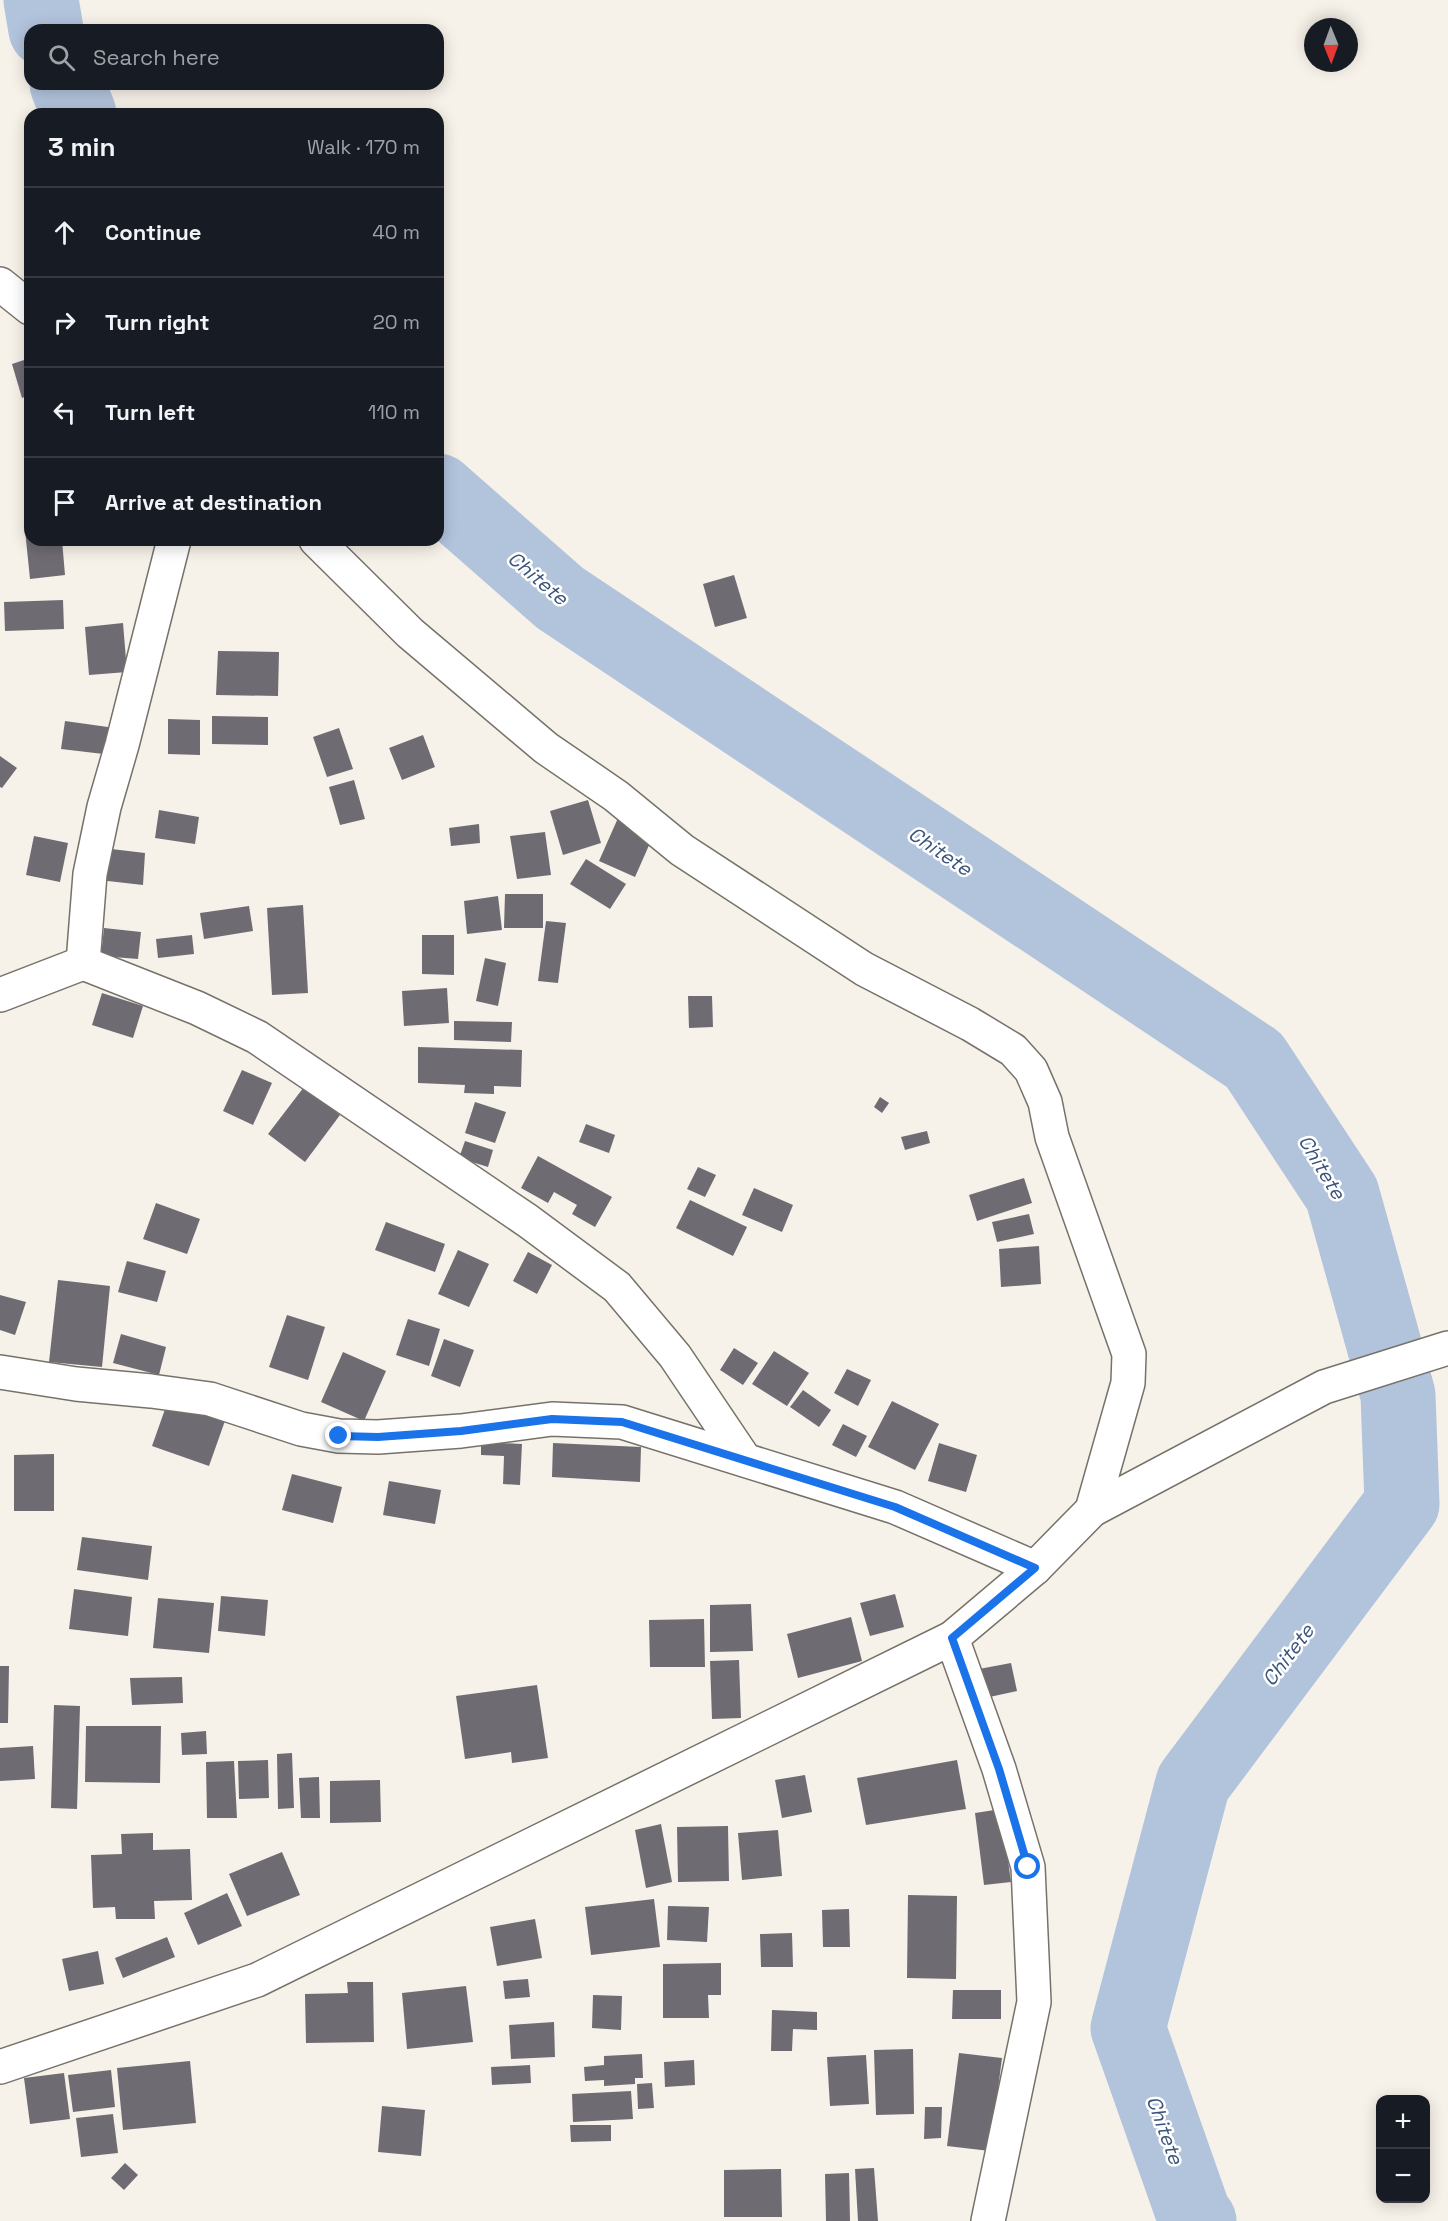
<!DOCTYPE html>
<meta charset="utf-8">
<style>
body{margin:0;font-family:"Space Grotesk",sans-serif;background:#242831;color:#f1f3f6}
.controls{position:absolute;right:18px;bottom:18px;display:grid;overflow:hidden;border-radius:12px;box-shadow:0 3px 15px #0003}
.controls button{width:54px;height:54px;display:grid;place-items:center;padding:0;border:0;border-bottom:2px solid #363941;background:#171b24;color:#f1f3f6;font:30px sans-serif}
.compass{position:absolute;left:1304px;top:18px;width:54px;height:54px;border-radius:50%;background:#171b24;box-shadow:0 3px 15px #0003;rotate:179deg}
.stop{position:absolute;width:18px;height:18px;margin:-14px;border:4px solid #1a73e8;border-radius:50%;background:#fff}
.stop.end{background:#1a73e8;border-color:#fff;box-shadow:0 2px 6px #0008}
.list{margin:0;padding:0;list-style:none}
h2{display:flex;justify-content:space-between;align-items:center;height:78px;margin:0;padding:0 24px;font-size:26px}
h2 small{font-size:20px;font-weight:400;color:#9ea1a6}
.list li{display:grid;grid-template-columns:39px 1fr auto;gap:18px;align-items:center;box-sizing:border-box;height:90px;padding:0 24px;border-top:2px solid #363941}
.list b{display:block;font-size:22px;white-space:nowrap}
.list em{font-size:20px;font-style:normal;color:#9ea1a6}
.icon{flex:none;width:33px;height:33px;fill:none;stroke:currentColor;stroke-width:2;stroke-linecap:round;stroke-linejoin:round}
.map{position:relative;flex:none;width:1448px;height:2221px;overflow:hidden}
.search{position:absolute;background:#171b24;box-shadow:0 3px 15px #0003;left:24px;top:24px;width:420px;height:66px;display:flex;align-items:center;gap:15px;box-sizing:border-box;padding:0 21px;border-radius:18px;color:#9ea1a6;font-size:22px}
.panel{position:absolute;background:#171b24;box-shadow:0 3px 15px #0003;left:24px;top:108px;width:420px;height:438px;border-radius:18px}
.map>svg:first-child{display:block}
</style>
<div class="map">
<svg width="1448" height="2221" viewBox="0 0 1448 2221">
<rect width="100%" height="100%" fill="#f7f2e9"/>
<g fill="none" stroke-linecap="round" stroke-linejoin="round">
<g stroke="#b2c3dc" stroke-width="75">
<path d="M41,0L46,30"/>
<path d="M67,84L79,114"/>
<path d="M438,491L560,598L1254,1060L1342,1194L1398,1395L1402,1504L1193,1783L1128,2028L1195,2218L1199,2221"/>
</g>
</g>
<g fill="#6f6b73">
<path d="M30,358V395L22,398L12,364Z"/>
<path d="M30,409V426H29L25,410Z"/>
<path d="M24,520H30V540H62L65,575L30,579Z"/>
<path d="M734,575L747,618L715,627L703,584Z"/>
<path d="M63,600L64,629L5,631L4,602Z"/>
<path d="M123,623L127,672L89,675L85,627Z"/>
<path d="M218,651L279,652L278,696L216,695Z"/>
<path d="M212,716L268,717V745L212,744Z"/>
<path d="M168,719L200,720V755L168,754Z"/>
<path d="M65,721L115,728L112,755L61,749Z"/>
<path d="M339,728L353,769L327,777L313,737Z"/>
<path d="M423,735L435,767L402,780L389,748Z"/>
<path d="M0,756L17,768L2,788L0,787Z"/>
<path d="M354,780L365,819L340,825L329,787Z"/>
<path d="M588,800L601,843L563,855L550,811Z"/>
<path d="M159,810L199,817L195,844L155,838Z"/>
<path d="M618,818L654,834L635,877L599,861Z"/>
<path d="M479,824L480,843L451,846L449,828Z"/>
<path d="M545,832L551,875L517,879L510,836Z"/>
<path d="M34,836L68,843L60,882L26,875Z"/>
<path d="M103,848L145,853L143,885L99,880Z"/>
<path d="M586,859L626,884L610,909L570,884Z"/>
<path d="M505,894H543V928H504Z"/>
<path d="M498,896L502,930L467,934L464,901Z"/>
<path d="M303,905L308,993L272,995L267,908Z"/>
<path d="M249,906L253,931L204,939L200,913Z"/>
<path d="M546,921L566,923L558,983L538,981Z"/>
<path d="M104,928L141,932L138,959L101,956Z"/>
<path d="M192,935L194,954L158,958L156,939Z"/>
<path d="M422,935H454V975L422,974Z"/>
<path d="M485,958L506,963L498,1006L476,1001Z"/>
<path d="M447,988L449,1023L404,1026L402,991Z"/>
<path d="M102,993L143,1006L133,1038L92,1025Z"/>
<path d="M688,996H712L713,1027L689,1028Z"/>
<path d="M454,1021L512,1022L511,1042L454,1040Z"/>
<path d="M418,1047L522,1050L521,1087L494,1086V1094L464,1093L465,1085L418,1083Z"/>
<path d="M242,1070L272,1083L253,1125L223,1111Z"/>
<path d="M304,1087L340,1115L305,1162L268,1134Z"/>
<path d="M880,1097L889,1103L882,1113L874,1107Z"/>
<path d="M475,1102L506,1112L495,1143L465,1133Z"/>
<path d="M586,1124L615,1135L609,1153L579,1142Z"/>
<path d="M927,1131L930,1143L905,1150L901,1137Z"/>
<path d="M465,1141L493,1150L488,1167L459,1158Z"/>
<path d="M538,1156L612,1197L595,1227L572,1214L577,1205L554,1192L548,1203L521,1188Z"/>
<path d="M698,1167L716,1175L705,1197L687,1189Z"/>
<path d="M1024,1178L1032,1203L977,1221L969,1195Z"/>
<path d="M754,1188L793,1205L782,1232L742,1215Z"/>
<path d="M690,1200L747,1227L733,1256L676,1228Z"/>
<path d="M156,1203L200,1219L187,1254L143,1239Z"/>
<path d="M1029,1214L1034,1234L997,1242L992,1222Z"/>
<path d="M386,1222L445,1244L435,1272L375,1250Z"/>
<path d="M1039,1246L1041,1284L1001,1287L999,1249Z"/>
<path d="M458,1250L489,1264L469,1307L438,1294Z"/>
<path d="M528,1252L552,1265L537,1294L513,1281Z"/>
<path d="M127,1261L166,1271L157,1302L118,1292Z"/>
<path d="M58,1280L110,1286L102,1367L49,1362Z"/>
<path d="M0,1295L26,1302L15,1335L0,1330Z"/>
<path d="M287,1315L325,1327L308,1380L269,1367Z"/>
<path d="M408,1319L440,1329L429,1366L396,1355Z"/>
<path d="M121,1334L166,1347L159,1375L113,1363Z"/>
<path d="M444,1339L474,1350L460,1387L431,1376Z"/>
<path d="M734,1348L758,1363L743,1385L720,1370Z"/>
<path d="M774,1351L809,1373L787,1406L752,1384Z"/>
<path d="M343,1352L386,1371L364,1421L321,1402Z"/>
<path d="M847,1369L871,1380L858,1406L834,1393Z"/>
<path d="M803,1390L831,1410L819,1427L790,1407Z"/>
<path d="M169,1398L226,1418L209,1466L152,1446Z"/>
<path d="M892,1401L939,1424L915,1470L868,1447Z"/>
<path d="M843,1424L867,1436L856,1457L832,1445Z"/>
<path d="M481,1442L522,1444L520,1485L503,1484L504,1456L481,1455Z"/>
<path d="M553,1443L641,1447L640,1482L552,1477Z"/>
<path d="M939,1443L977,1455L966,1492L928,1481Z"/>
<path d="M54,1454V1511H14V1455Z"/>
<path d="M292,1474L342,1487L333,1523L282,1510Z"/>
<path d="M389,1481L441,1490L435,1524L383,1515Z"/>
<path d="M82,1537L152,1546L148,1580L77,1570Z"/>
<path d="M74,1589L132,1597L128,1636L69,1629Z"/>
<path d="M895,1594L904,1627L870,1636L860,1603Z"/>
<path d="M221,1596L268,1600L265,1636L218,1631Z"/>
<path d="M158,1598L214,1603L209,1653L153,1648Z"/>
<path d="M751,1604L753,1651L710,1652V1605Z"/>
<path d="M851,1617L862,1661L798,1678L787,1634Z"/>
<path d="M704,1619L705,1667H650L649,1620Z"/>
<path d="M739,1660L741,1718L712,1719L710,1661Z"/>
<path d="M1011,1663L1017,1691L985,1698L979,1669Z"/>
<path d="M0,1666H9L8,1723H0Z"/>
<path d="M182,1677L183,1703L132,1705L130,1678Z"/>
<path d="M537,1685L548,1758L512,1763L511,1752L465,1759L456,1696Z"/>
<path d="M54,1705L80,1706L77,1809L51,1808Z"/>
<path d="M86,1726H161L160,1783L85,1782Z"/>
<path d="M206,1731L207,1754L182,1755L181,1733Z"/>
<path d="M33,1746L35,1779L0,1781V1748Z"/>
<path d="M292,1753L294,1808L278,1809L277,1754Z"/>
<path d="M268,1760L269,1798L239,1799L238,1761Z"/>
<path d="M957,1760L966,1809L866,1825L857,1778Z"/>
<path d="M234,1761L237,1818H207L206,1762Z"/>
<path d="M805,1775L812,1812L782,1818L775,1780Z"/>
<path d="M319,1777L320,1818H301L299,1778Z"/>
<path d="M380,1780L381,1822L330,1823V1781Z"/>
<path d="M1001,1809L1011,1882L984,1885L975,1813Z"/>
<path d="M661,1824L672,1882L646,1888L635,1830Z"/>
<path d="M728,1826L729,1881L678,1882L677,1827Z"/>
<path d="M778,1830L782,1876L742,1880L738,1833Z"/>
<path d="M153,1833V1850L190,1849L192,1900L154,1901L155,1919H116L115,1907L93,1908L91,1855L122,1854L121,1834Z"/>
<path d="M282,1852L300,1895L247,1916L229,1874Z"/>
<path d="M227,1893L242,1926L198,1945L184,1913Z"/>
<path d="M908,1895L957,1896L956,1979L907,1978Z"/>
<path d="M654,1899L660,1947L591,1955L585,1907Z"/>
<path d="M668,1906L709,1907L707,1942L667,1940Z"/>
<path d="M849,1909L850,1947H823L822,1910Z"/>
<path d="M535,1919L542,1958L497,1966L490,1927Z"/>
<path d="M792,1933L793,1967H761L760,1934Z"/>
<path d="M167,1937L175,1957L123,1978L115,1958Z"/>
<path d="M98,1951L104,1984L69,1991L62,1959Z"/>
<path d="M721,1963V1995H708L709,2018H663V1964Z"/>
<path d="M528,1979L530,1997L505,1999L503,1981Z"/>
<path d="M347,1982H373L374,2042L306,2043L305,1994L348,1993Z"/>
<path d="M466,1986L473,2042L407,2049L402,1993Z"/>
<path d="M953,1990H1001V2019H952Z"/>
<path d="M593,1995L622,1996L621,2030L592,2028Z"/>
<path d="M772,2010L817,2012V2030L793,2029L792,2051H771Z"/>
<path d="M554,2022L555,2057L511,2059L509,2025Z"/>
<path d="M913,2049L914,2114L876,2115L874,2050Z"/>
<path d="M959,2053L1002,2058L990,2151L947,2146Z"/>
<path d="M642,2054L643,2078H635V2084L604,2086V2080L585,2081L584,2067L604,2065V2056Z"/>
<path d="M866,2055L869,2104L830,2106L827,2057Z"/>
<path d="M694,2060L695,2085L665,2087L664,2062Z"/>
<path d="M190,2061L196,2123L123,2130L117,2068Z"/>
<path d="M530,2065L531,2083L492,2085L491,2067Z"/>
<path d="M111,2070L115,2107L73,2112L68,2075Z"/>
<path d="M64,2073L70,2119L30,2124L24,2078Z"/>
<path d="M652,2083L654,2108L638,2109L637,2084Z"/>
<path d="M631,2091L633,2119L573,2122L572,2094Z"/>
<path d="M382,2106L425,2110L421,2156L378,2152Z"/>
<path d="M925,2107H942L941,2138L924,2139Z"/>
<path d="M113,2114L118,2153L81,2157L76,2118Z"/>
<path d="M570,2125H611V2141L571,2142Z"/>
<path d="M125,2163L138,2175L124,2190L111,2178Z"/>
<path d="M874,2168L878,2221H858L855,2169Z"/>
<path d="M781,2169L782,2217H724V2170Z"/>
<path d="M849,2173L850,2221H826L825,2174Z"/>
</g>
<g fill="none" stroke-linecap="round" stroke-linejoin="round">
<defs>
<g id="minor">
<path d="M0,284L30,308"/>
<path d="M174,540L122,745L104,807L90,874L83,963L197,1008L257,1037L528,1221L617,1287L675,1356L745,1460"/>
<path d="M316,540L410,633L546,748L616,796L682,850L864,969L970,1024L1013,1050L1031,1070L1045,1102L1052,1137L1129,1354L1128,1383L1092,1510"/>
<path d="M0,995L83,963"/>
<path d="M0,1372L76,1384L151,1391L210,1399L301,1429L339,1436L378,1437L461,1431L552,1419L622,1422L895,1507L1035,1568"/>
<path d="M952,1638L999,1769L1028,1867L1034,2002L988,2221"/>
<path d="M0,2067L257,1980L952,1638L1035,1568L1092,1510L1324,1387L1448,1348"/>
</g>
</defs>
<use href="#minor" stroke="#76726a" stroke-width="36"/>
<use href="#minor" stroke="#fff" stroke-width="33"/>
</g>
<g fill="none" stroke-linecap="round" stroke-linejoin="round">
<path stroke="#1a73e8" stroke-width="8" d="M339,1436L378,1437L461,1431L552,1419L622,1422L895,1507L1035,1568L952,1638L999,1769L1028,1867"/>
</g>
<g text-anchor="middle" stroke-width="5" stroke-linejoin="round" paint-order="stroke">
<g font-size="20" font-style="italic" fill="#3b547a" stroke="#fff">
<text transform="translate(538 578) rotate(40)" y="7">Chitete</text>
<text transform="translate(940 851) rotate(34)" y="7">Chitete</text>
<text transform="translate(1322 1167) rotate(59)" y="7">Chitete</text>
<text transform="translate(1288 1655) rotate(-53)" y="7">Chitete</text>
<text transform="translate(1165 2130) rotate(70)" y="7">Chitete</text>
</g>
</g>
</svg>
<div class="controls">
<button>+</button>
<button>−</button>
</div>
<svg class="compass" viewBox="-18 -18 36 36"><path d="M0-13l5 13h-10z" fill="#e53935"/><path d="M0 13l5-13h-10z" fill="#9ea1a6"/></svg>
<div class="stop" style="left:1028px;top:1867px"></div>
<div class="stop end" style="left:339px;top:1436px"></div>
<div class="search"><svg class="icon" aria-label="search" viewBox="0 0 24 24"><circle cx="10" cy="10" r="6"/><path d="M15 15l6 6"/></svg>Search here</div>
<section class="panel">
<h2>3 min<small>Walk · 170 m</small></h2>
<ul class="list">
<li><svg class="icon" aria-label="ahead" viewBox="0 0 24 24"><path d="M12 20V5M6 11l6-6 6 6"/></svg><div><b>Continue</b></div><em>40 m</em></li>
<li><svg class="icon" aria-label="right" viewBox="0 0 24 24"><path d="M7 20v-9h11M14 6l5 5-5 5"/></svg><div><b>Turn right</b></div><em>20 m</em></li>
<li><svg class="icon" aria-label="left" viewBox="0 0 24 24"><path d="M17 20v-9H6M10 6l-5 5 5 5"/></svg><div><b>Turn left</b></div><em>110 m</em></li>
<li><svg class="icon" aria-label="arrive" viewBox="0 0 24 24"><path d="M6 21V4h12l-3 4 3 4H6"/></svg><div><b>Arrive at destination</b></div></li>
</ul>
</section>
</div>
